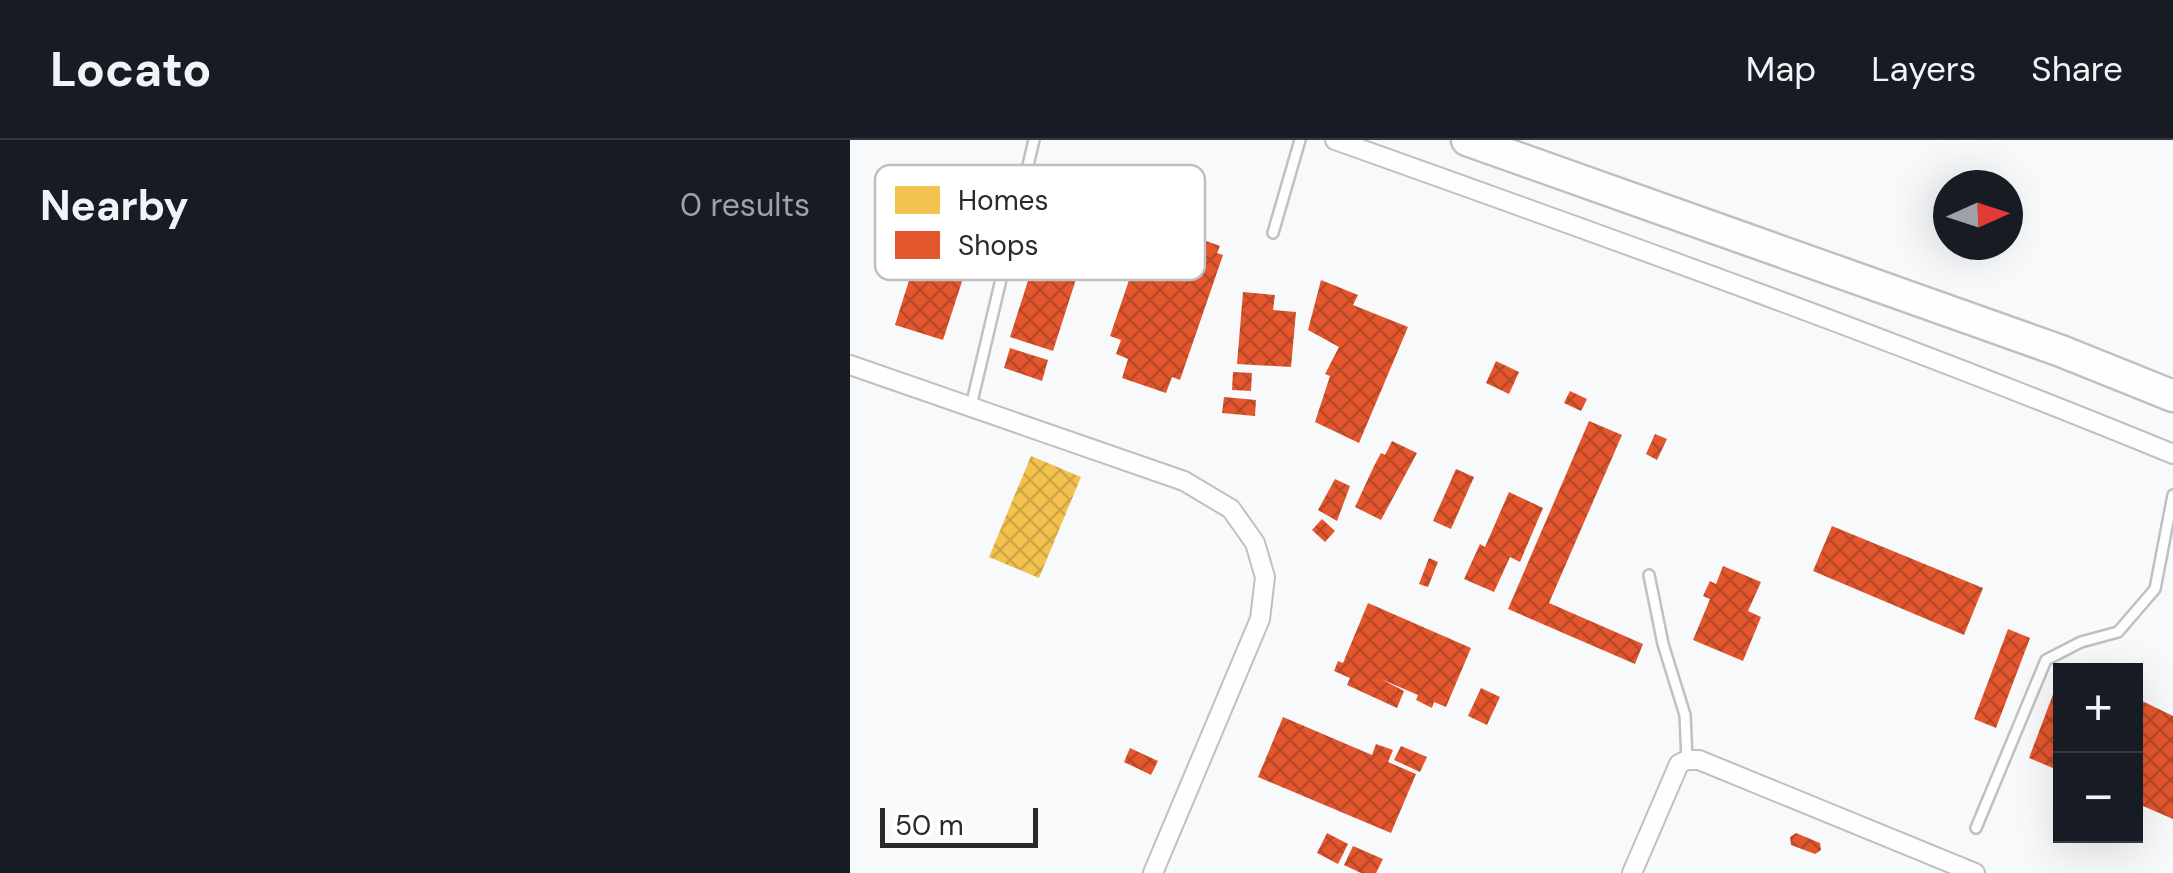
<!DOCTYPE html>
<meta charset="utf-8">
<style>
body{margin:0;font-family:"DM Sans",sans-serif;background:#242831;color:#f1f3f6}
.controls{position:absolute;right:30px;bottom:30px;display:grid;overflow:hidden;border-radius:0px;box-shadow:0 10px 40px #0002}
.controls button{width:90px;height:90px;display:grid;place-items:center;padding:0;border:0;border-bottom:2px solid #363941;background:#171b24;color:#f1f3f6;font:50px sans-serif}
.compass{position:absolute;left:1083px;top:30px;width:90px;height:90px;border-radius:50%;background:#171b24;box-shadow:0 10px 40px #0002;rotate:87deg}
.scale{position:absolute;left:30px;bottom:25px;width:158px;box-sizing:border-box;padding-left:10px;border:5px solid #2a2a2b;border-top:0;font-size:28px;line-height:35px;white-space:nowrap;color:#2a2a2b;-webkit-text-stroke:8px #fff;paint-order:stroke}
.list{margin:0;padding:0;list-style:none}
h2{display:flex;justify-content:space-between;align-items:center;height:130px;margin:0;padding:0 40px;font-size:42px}
h2 small{font-size:32px;font-weight:400;color:#9ea1a6}
.map{position:relative;flex:none;width:1323px;height:733px;overflow:hidden}
header{display:flex;align-items:center;gap:60px;box-sizing:border-box;height:140px;padding:0 50px;background:#171b24;border-bottom:2px solid #363941}
header strong{font-size:48px}
nav{display:flex;gap:55px;margin-inline-start:auto;font-size:35px}
main{display:flex}
aside{flex:1;background:#171b24}
.map>svg:first-child{display:block}
</style>
<header>
<strong>Locato</strong>
<nav><a>Map</a><a>Layers</a><a>Share</a></nav>
</header>
<main>
<aside>
<h2>Nearby<small>0 results</small></h2>
<ul class="list">
</ul>
</aside>
<div class="map">
<svg width="1323" height="733" viewBox="0 0 1323 733">
<defs>
<pattern id="homes-cross-hatch" width="8" height="8" patternUnits="userSpaceOnUse" patternTransform="scale(2.5)"><rect width="8" height="8" fill="#f2c14e"/><path d="M0 0l8 8M0 8l8-8" fill="none" stroke="#d0a644"/></pattern>
<pattern id="shops-cross-hatch" width="8" height="8" patternUnits="userSpaceOnUse" patternTransform="scale(2.5)"><rect width="8" height="8" fill="#e4572e"/><path d="M0 0l8 8M0 8l8-8" fill="none" stroke="#b94827"/></pattern>
</defs>
<rect width="100%" height="100%" fill="#f8f9fb"/>
<path fill="url(#homes-cross-hatch)" d="M181,316L231,337L189,438L139,417Z"/>
<g fill="url(#shops-cross-hatch)">
<path d="M82,67L131,83L93,200L45,185Z"/>
<path d="M321,88L370,106L367,113L373,115L330,240L322,237L316,253L272,238L278,219L266,214L271,200L260,196L291,105L302,109L308,94L318,98Z"/>
<path d="M184,122L227,136L203,211L160,197Z"/>
<path d="M471,140L508,155L503,165L558,187L509,303L465,282L480,236L475,234L489,207L458,190Z"/>
<path d="M393,152L425,155L423,170L446,172L441,227L387,224Z"/>
<path d="M160,208L198,220L192,241L154,228Z"/>
<path d="M646,221L669,232L659,254L636,243Z"/>
<path d="M383,232L402,233L401,251L382,250Z"/>
<path d="M720,251L737,259L731,271L714,263Z"/>
<path d="M374,257L406,260L405,276L372,273Z"/>
<path d="M739,281L772,295L699,463L793,504L785,524L658,469Z"/>
<path d="M805,294L817,299L807,320L796,314Z"/>
<path d="M542,301L567,313L531,380L505,367L524,326L531,313L535,315Z"/>
<path d="M606,329L624,337L601,389L583,381Z"/>
<path d="M485,339L500,346L487,381L468,370Z"/>
<path d="M659,352L693,368L670,422L660,417L644,452L614,439L630,404L635,407Z"/>
<path d="M472,379L485,391L475,402L462,390Z"/>
<path d="M982,386L1133,448L1114,495L963,431Z"/>
<path d="M579,418L588,422L578,447L569,444Z"/>
<path d="M873,426L911,442L898,471L911,477L893,521L843,500L860,459L853,456L860,441L866,444Z"/>
<path d="M518,463L621,508L596,567L584,562L582,568L566,560L568,555L531,539L554,551L547,568L497,545L500,538L484,531L488,521L493,523Z"/>
<path d="M1158,489L1180,498L1146,588L1124,579Z"/>
<path d="M1210,536V631L1179,618Z"/>
<path d="M631,548L650,557L637,585L618,576Z"/>
<path d="M1286,558L1323,576V679L1286,663Z"/>
<path d="M433,577L522,615L526,604L543,610L538,622L566,634L541,693L408,637Z"/>
<path d="M551,606L577,617L570,632L544,620Z"/>
<path d="M280,608L308,621L301,635L274,622Z"/>
<path d="M477,693L498,704L488,724L467,713Z"/>
<path d="M946,693L970,703L971,710L965,714L941,705L940,697Z"/>
<path d="M503,706L533,719L526,733H511L494,725Z"/>
</g>
<g fill="none" stroke-linecap="round" stroke-linejoin="round">
<defs>
<g id="lane">
<path d="M423,93L450,0"/>
<path d="M121,266L184,0"/>
<path d="M799,435L813,504L835,575L837,620"/>
<path d="M1126,688L1196,520L1231,502L1268,492L1305,449L1323,355"/>
</g>
<g id="street">
<path d="M485,0C766,100 1047,201 1323,314"/>
<path d="M0,225L334,341L381,369L405,403L415,437L410,479L303,733"/>
<path d="M782,733L829,624L837,620H849L1125,733"/>
</g>
<path id="highway" d="M617,0L1211,211L1323,256"/>
</defs>
<use href="#lane" stroke="#bfc0c1" stroke-width="14"/>
<use href="#street" stroke="#bfc0c1" stroke-width="22"/>
<use href="#highway" stroke="#bfc0c1" stroke-width="35"/>
<use href="#lane" stroke="#fefefe" stroke-width="9"/>
<use href="#street" stroke="#fefefe" stroke-width="18"/>
<use href="#highway" stroke="#fefefe" stroke-width="30"/>
</g>
<rect x="25" y="25" width="330" height="115" rx="15" fill="#fff" stroke="#bfbfbf" stroke-width="2.5"/>
<rect x="45" y="46" width="45" height="28" fill="#f2c14e"/>
<rect x="45" y="91" width="45" height="28" fill="#e4572e"/>
<g font-size="28" fill="#2a2a2b">
<text x="108" y="70">Homes</text>
<text x="108" y="115">Shops</text>
</g>
</svg>
<div class="controls">
<button>+</button>
<button>−</button>
</div>
<svg class="compass" viewBox="-18 -18 36 36"><path d="M0-13l5 13h-10z" fill="#e53935"/><path d="M0 13l5-13h-10z" fill="#9ea1a6"/></svg>
<div class="scale">50 m</div>
</div>
</main>
